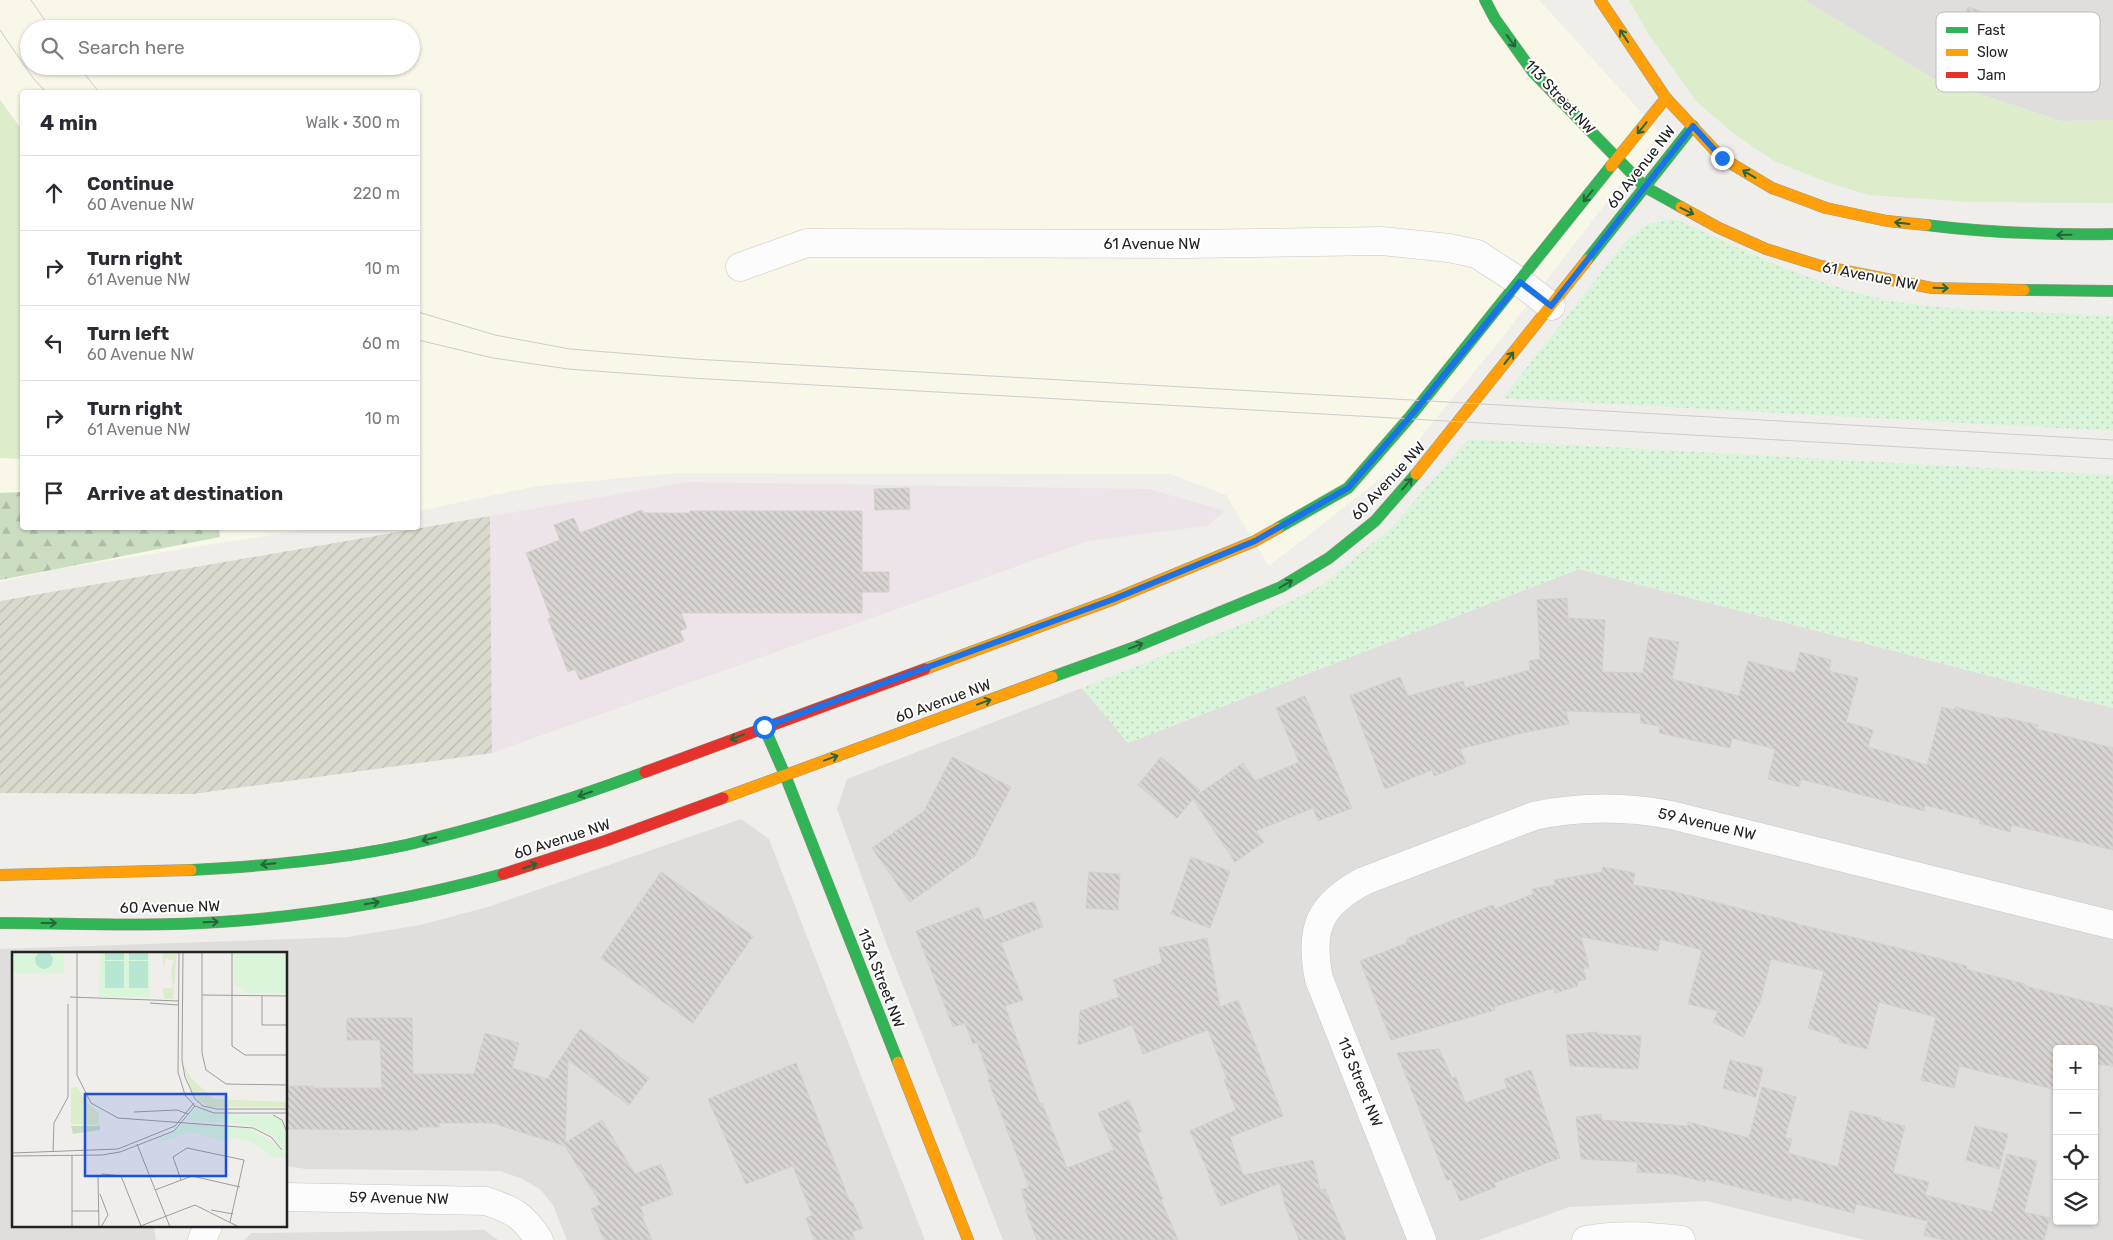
<!DOCTYPE html>
<meta charset="utf-8">
<style>
body{margin:0;font-family:Rubik,sans-serif;background:#f2f2f3;color:#2b2b33}
.controls{position:absolute;right:15px;bottom:15px;display:grid;overflow:hidden;border-radius:5px;box-shadow:0 1px 4px #0004}
.controls button{width:45px;height:45px;display:grid;place-items:center;padding:0;border:0;border-bottom:1px solid #e1e1e2;background:#fff;color:#2b2b33;font:25px sans-serif}
.stop{position:absolute;width:15px;height:15px;margin:-11px;border:4px solid #1a73e8;border-radius:50%;background:#fff}
.stop.end{background:#1a73e8;border-color:#fff;box-shadow:0 1px 5px #0008}
.list{margin:0;padding:0;list-style:none}
h2{display:flex;justify-content:space-between;align-items:center;height:65px;margin:0;padding:0 20px;font-size:21px}
h2 small{font-size:16px;font-weight:400;color:#7c7c81}
.list li{display:grid;grid-template-columns:32px 1fr auto;gap:15px;align-items:center;box-sizing:border-box;height:75px;padding:0 20px;border-top:1px solid #e1e1e2}
.list b{display:block;font-size:19px;white-space:nowrap}
.list p{margin:0;font-size:16px;white-space:nowrap;color:#7c7c81}
.list em{font-size:16px;font-style:normal;color:#7c7c81}
.icon{flex:none;width:28px;height:28px;fill:none;stroke:currentColor;stroke-width:2;stroke-linecap:round;stroke-linejoin:round}
.map{position:relative;flex:none;width:2113px;height:1240px;overflow:hidden}
.search{position:absolute;background:#fff;box-shadow:0 1px 4px #0004;left:20px;top:20px;width:400px;height:55px;display:flex;align-items:center;gap:12px;box-sizing:border-box;padding:0 18px;border-radius:28px;color:#7c7c81;font-size:19px}
.panel{position:absolute;background:#fff;box-shadow:0 1px 4px #0004;left:20px;top:90px;width:400px;height:440px;border-radius:5px}
.map>svg:first-child{display:block}
</style>
<div class="map">
<svg width="2113" height="1240" viewBox="0 0 2113 1240">
<defs>
<pattern id="construction-furrows" width="10" height="10" patternUnits="userSpaceOnUse" patternTransform="scale(1.25)"><rect width="10" height="10" fill="#d9d9cd"/><path d="M-1 1l2-2M0 10L10 0M9 11l2-2" fill="none" stroke="#babab0"/></pattern>
<pattern id="forest-firs" width="22" height="20" patternUnits="userSpaceOnUse" patternTransform="scale(1.25)"><rect width="22" height="20" fill="#cbdec1"/><path d="M5 1l3.5 6h-7zM16 11l3.5 6h-7z" fill="#aebea6"/></pattern>
<pattern id="park-dots" width="8" height="8" patternUnits="userSpaceOnUse" patternTransform="scale(1.25)"><rect width="8" height="8" fill="#daf5da"/><path d="M2 2h.1M6 6h.1" fill="none" stroke="#bbd2bb" stroke-width="1.8" stroke-linecap="round"/></pattern>
<pattern id="building-back-hatch" width="6" height="6" patternUnits="userSpaceOnUse" patternTransform="scale(1.25)"><rect width="6" height="6" fill="#d7d4d2"/><path d="M-1 5l2 2M0 0l6 6M5-1l2 2" fill="none" stroke="#b8b6b4"/></pattern>
</defs>
<rect width="100%" height="100%" fill="#f0eeeb"/>
<g fill="#dfdedc" fill-rule="evenodd">
<path d="M1804,0H2113V120L2061,121L1934,79Z"/>
<path d="M1579,569L2113,708V1240H1865L1706,1201L1569,1207L1479,1240H1003L885,940L837,809L847,779L1082,688L1128,743ZM2057,1049H2094V1221H2057Z"/>
<path d="M741,819L769,839L925,1240H567L553,1205L540,1189L520,1178L500,1171L306,1169L286,1166V954H14V1226H154L156,1240H0V949L348,937L420,925L488,907Z"/>
<path d="M484,1230L498,1240H245L251,1233Z"/>
</g>
<path fill="#ede4e9" d="M689,482L1149,489L1225,511L1207,526L1088,541L492,753L490,516Z"/>
<path fill="#f8f7e8" fill-rule="evenodd" d="M0,0H1539L1660,133L1502,338L1397,466L1269,566L1226,495L1171,474L677,473L537,486L418,511V92H22V528H315L63,568L0,582ZM29,29H411V66H29Z"/>
<path fill="url(#construction-furrows)" d="M490,516L492,753L193,794L0,793V601Z"/>
<g fill="#ddeccb">
<path d="M1629,0H1804L1934,79L2061,121L2113,120V203L1971,202L1869,195L1829,183L1774,161L1733,133L1697,102L1649,35Z"/>
<path d="M0,100L22,130V459L0,458Z"/>
</g>
<path fill="url(#forest-firs)" d="M22,492V528H219L220,537L0,580V493Z"/>
<g fill="url(#park-dots)">
<path d="M1669,219L1678,220C1751,254 1824,290 1905,303C1974,313 2044,311 2113,316V431L1503,398L1625,242L1646,225Z"/>
<path d="M1468,439L2113,475V708L1579,569L1128,743L1082,688L1257,618L1322,585L1392,527Z"/>
</g>
<g fill="url(#building-back-hatch)" stroke="#d3d0cc">
<path d="M1968,7L2009,20L2000,48L1959,35Z"/>
<path d="M909,488L910,509L875,510L874,489Z"/>
<path d="M642,510L644,513H690V511H862V572H889V592H862V613H681L687,628L680,631L684,641L580,680L575,669L568,672L548,619L551,618L526,553L560,540L554,525L574,518L580,533Z"/>
<path d="M1567,598L1568,618L1605,620L1602,672L1643,673L1649,637L1679,642L1672,679L1739,696L1748,661L1795,673L1800,652L1831,660L1829,671L1858,678L1846,722L1873,730L1868,747L1927,765L1942,707L1954,710L1955,707L2003,719V717L2038,725L2037,729L2113,748V850L2012,825L2010,832L1979,823L1980,820L1925,805L1924,811L1801,779L1799,787L1768,779L1775,749L1732,738L1730,748L1659,733L1660,726L1640,723L1641,713L1566,711L1569,724L1522,733L1460,749L1466,763L1434,776L1432,770L1385,789L1350,696L1400,677L1408,696L1463,681L1465,688L1530,670L1529,661L1540,659L1537,600Z"/>
<path d="M1305,696L1352,808L1318,821L1313,808L1256,831L1264,842L1235,862L1193,799L1177,818L1138,785L1161,757L1200,790L1196,796L1243,763L1255,781L1299,762L1276,708Z"/>
<path d="M952,757L1011,787L975,856L910,902L872,848L924,811Z"/>
<path d="M1191,857L1230,871L1210,928L1171,914Z"/>
<path d="M1603,867L1635,873L1633,885L1671,891L1796,923V924L1894,947L1967,966L1966,969L2025,984V986L2113,1008V1066L2094,1064V1049H2057V1097L2052,1095L2053,1089L1959,1066L1954,1088L1921,1080L1936,1017L1879,1002L1867,1049L1839,1042L1840,1038L1808,1028L1824,971L1771,959L1760,1002L1743,1037L1713,1022L1718,1011L1688,1004L1702,950L1660,939L1658,951L1581,937L1589,967L1583,969L1586,979L1577,982L1578,986L1555,993L1554,988L1494,1007L1495,1010L1391,1040L1360,961L1407,943L1406,939L1458,918L1493,905L1495,909L1533,894L1532,889L1555,885L1554,880L1602,872Z"/>
<path d="M661,872L753,936L693,1023L601,958Z"/>
<path d="M1089,872L1120,874L1118,910L1086,908Z"/>
<path d="M1034,901L1043,927L1001,943L1023,1000L1005,1006L1040,1104L1042,1103L1067,1168L1114,1150L1098,1113L1129,1100L1142,1131L1137,1133L1163,1199L1161,1200L1178,1240H1037L1025,1209L1027,1208L1021,1190L1029,1187L988,1080L990,1079L977,1042L973,1044L965,1023L953,1027L916,931L979,907L984,920Z"/>
<path d="M1207,938L1220,1007L1238,1000L1283,1116L1230,1137L1243,1175L1313,1160L1320,1190L1325,1189L1346,1240H1299L1285,1205L1280,1183L1221,1206L1209,1177L1210,1176L1190,1131L1236,1110L1224,1080L1227,1079L1208,1030L1143,1054L1132,1025L1078,1045L1080,1011L1119,997L1113,980L1162,963L1159,948Z"/>
<path d="M347,1018H412L413,1074H474L485,1033L519,1043L512,1068L547,1079L580,1029L649,1078L629,1105L568,1060L565,1143L602,1120L635,1174L661,1164L673,1194L640,1207L644,1216L642,1217L652,1240H604L591,1209L601,1204L565,1146L493,1123H439V1127H418V1130L286,1129V1086H313V1088H382L380,1040H347Z"/>
<path d="M1597,1032V1034L1641,1036L1638,1069L1570,1066L1566,1035Z"/>
<path d="M1439,1049L1452,1078L1456,1077L1465,1103L1507,1088L1504,1079L1531,1070L1560,1158L1494,1183L1496,1187L1460,1201L1451,1179L1447,1181L1397,1053Z"/>
<path d="M1730,1060L1763,1068L1756,1097L1723,1088Z"/>
<path d="M796,1063L850,1202L852,1201L863,1228L852,1232L855,1240H814L806,1218L812,1215L793,1166L746,1184L708,1099Z"/>
<path d="M1762,1087L1796,1097L1785,1138L1792,1139L1788,1153L1838,1167L1850,1111L1881,1118L1880,1120L1905,1126L1893,1173L1929,1182L1925,1195L1992,1212L2007,1154L2037,1161L2024,1212L2050,1218L2044,1240H1944L1924,1235L1928,1221L1856,1204L1854,1213L1792,1197L1791,1201L1706,1179L1705,1182L1673,1174L1637,1172L1638,1162L1581,1159L1576,1117L1601,1114L1602,1120L1688,1126V1122L1749,1138Z"/>
<path d="M1975,1126L2008,1134L1999,1169L1966,1160Z"/>
</g>
<g fill="none" stroke-linecap="round" stroke-linejoin="round">
<defs>
<g id="street">
<path d="M740,267L807,243L1187,244L1382,241L1449,248L1477,254L1520,282L1551,306"/>
<path d="M286,1197L486,1201C513,1210 523,1215 539,1240"/>
<path d="M202,1240L208,1226"/>
<path d="M1422,1240L1319,979C1309,930 1318,905 1364,881L1534,816C1581,806 1624,806 1671,815L2113,925"/>
<path d="M1586,1240C1618,1234 1649,1236 1681,1240"/>
</g>
<g id="fast">
<path d="M1485,0L1495,19L1533,72L1645,187L1681,207"/>
<path d="M1926,225C1989,233 2050,235 2113,234"/>
<path d="M1587,260L1693,126"/>
<path d="M2024,290L2113,291"/>
<path d="M1278,528L1348,488L1409,418L1611,166"/>
<path d="M1052,677L1135,647L1281,587L1329,558L1375,521L1416,474"/>
<path d="M764,727L785,775L898,1062"/>
<path d="M191,870C263,866 336,860 406,845C487,826 567,801 645,772"/>
<path d="M0,923C73,923 147,927 220,922C315,916 411,899 503,874"/>
</g>
<g id="slow">
<path d="M1600,0L1666,98L1722,158L1772,188L1826,208L1887,221L1926,225"/>
<path d="M1611,166L1666,98"/>
<path d="M1681,207L1719,228L1766,249L1821,266L1932,288L2024,290"/>
<path d="M1416,474L1587,260"/>
<path d="M925,669L1114,599L1255,541L1278,528"/>
<path d="M723,798L1052,677"/>
<path d="M0,875L191,870"/>
<path d="M898,1062L968,1240"/>
</g>
<g id="jam">
<path d="M645,772L925,669"/>
<path d="M503,874L605,841L723,798"/>
</g>
</defs>
<use href="#street" stroke="#c9c8c7" stroke-width="29"/>
<use href="#fast" stroke="#999a82" stroke-width="12"/>
<use href="#slow" stroke="#999a82" stroke-width="12"/>
<use href="#jam" stroke="#999a82" stroke-width="12"/>
<use href="#street" stroke="#fdfcfc" stroke-width="28"/>
<use href="#fast" stroke="#30b455" stroke-width="11"/>
<use href="#slow" stroke="#ff9f0a" stroke-width="11"/>
<use href="#jam" stroke="#e5322d" stroke-width="11"/>
<g stroke="#ccc" stroke-width="1">
<path d="M31,0L51,29"/>
<path d="M0,30L33,78L46,92"/>
<path d="M78,66L99,92"/>
<path d="M418,312L495,335L570,349L693,359L2113,440"/>
<path d="M418,340L493,358L568,369L691,378L2113,459"/>
</g>
</g>
<defs><path id="oneway-shaft" d="M-6 0H5M1.5-3L5.5 0L1.5 3" fill="none" stroke-width="1.6" stroke-linecap="round" stroke-linejoin="round" transform="scale(1.25)"/></defs>
<g stroke="#286439">
<use href="#oneway-shaft" transform="translate(1624 36) rotate(-124)"/>
<use href="#oneway-shaft" transform="translate(1511 41) rotate(54)"/>
<use href="#oneway-shaft" transform="translate(1642 128) rotate(129)"/>
<use href="#oneway-shaft" transform="translate(1749 174) rotate(-149)"/>
<use href="#oneway-shaft" transform="translate(1588 196) rotate(129)"/>
<use href="#oneway-shaft" transform="translate(1687 211) rotate(27)"/>
<use href="#oneway-shaft" transform="translate(1902 223) rotate(-173)"/>
<use href="#oneway-shaft" transform="translate(2064 235) rotate(179)"/>
<use href="#oneway-shaft" transform="translate(1941 288) rotate(2)"/>
<use href="#oneway-shaft" transform="translate(1509 358) rotate(-52)"/>
<use href="#oneway-shaft" transform="translate(1407 484) rotate(-48)"/>
<use href="#oneway-shaft" transform="translate(1286 584) rotate(-30)"/>
<use href="#oneway-shaft" transform="translate(1136 646) rotate(-21)"/>
<use href="#oneway-shaft" transform="translate(984 702) rotate(-20)"/>
<use href="#oneway-shaft" transform="translate(737 737) rotate(159)"/>
<use href="#oneway-shaft" transform="translate(831 758) rotate(-20)"/>
<use href="#oneway-shaft" transform="translate(585 794) rotate(161)"/>
<use href="#oneway-shaft" transform="translate(429 839) rotate(167)"/>
<use href="#oneway-shaft" transform="translate(268 864) rotate(174)"/>
<use href="#oneway-shaft" transform="translate(530 866) rotate(-19)"/>
<use href="#oneway-shaft" transform="translate(372 903) rotate(-10)"/>
<use href="#oneway-shaft" transform="translate(211 922) rotate(-2)"/>
<use href="#oneway-shaft" transform="translate(49 923)"/>
</g>
<g fill="none" stroke-linecap="round" stroke-linejoin="round">
<path stroke="#1a73e8" stroke-width="6" d="M764,727L1114,599L1255,541L1348,488L1409,418L1520,282L1551,306L1693,126L1722,158"/>
</g>
<g text-anchor="middle" stroke-width="4" stroke-linejoin="round" paint-order="stroke">
<g font-size="15" fill="#222" stroke="#fff">
<text transform="translate(1560 97) rotate(47)" y="5">113 Street NW</text>
<text transform="translate(1641 167) rotate(-52)" y="5">60 Avenue NW</text>
<text x="1152" y="249">61 Avenue NW</text>
<text transform="translate(1870 276) rotate(11)" y="5">61 Avenue NW</text>
<text transform="translate(1388 481) rotate(-47)" y="5">60 Avenue NW</text>
<text transform="translate(943 701) rotate(-20)" y="5">60 Avenue NW</text>
<text transform="translate(1707 824) rotate(13)" y="5">59 Avenue NW</text>
<text transform="translate(562 839) rotate(-18)" y="5">60 Avenue NW</text>
<text transform="translate(170 907) rotate(-1)" y="5">60 Avenue NW</text>
<text transform="translate(881 978) rotate(69)" y="5">113A Street NW</text>
<text transform="translate(1360 1082) rotate(68)" y="5">113 Street NW</text>
<text transform="translate(399 1198) rotate(1)" y="5">59 Avenue NW</text>
</g>
</g>
<g transform="translate(12 952)">
<rect width="275" height="275" fill="#f0eeeb"/>
<path d="M150,0H165L161,47H152L151,36H161L159,18L162,9L153,6L152,18ZM172,112L179,126L202,147L275,150V155H198L186,149L177,134ZM65,135L74,150L87,161V173L59,172V136Z" fill="#ddeccb"/>
<path d="M59,174H88V178L61,182Z" fill="#cbdec1"/>
<path d="M0,0H52V21H0ZM88,0H138V45H87ZM222,2H275V41H234L230,35L222,33ZM184,156L204,162L259,163L269,168L274,179L275,206H262L240,190L219,185L217,190L178,180L148,191L145,188L161,181L171,171L238,176L272,198L261,184L238,173L173,168Z" fill="#daf5da"/>
<path d="M23 8a9 9 0 1 1 18 0a9 9 0 1 1-18 0ZM93,0H112V8H93ZM117,0H136V8H117ZM93,9H112V36H93ZM117,9H136V36H117Z" fill="#b7e6d2"/>
<path fill="none" stroke="#9e9c9b" stroke-width="1" d="M65,0V123L79,151L106,166L241,176L259,185L270,198M167,0L166,120L173,143L183,154L202,161H275M171,0L170,108L173,125L183,147L191,154L205,157H275M190,0V101L194,118L214,132L275,133M220,0V94L233,103H275M190,43L275,44M250,44V73H275M58,45L167,49M138,51L166,53M122,160L165,158L176,162M261,163L270,168L275,180M125,192L158,275M41,200L42,171L56,145V52M0,201L106,197L163,174L182,151M0,204L90,203L108,200L162,179L183,154M169,228L161,205L175,196L232,208L218,270M143,238L180,224L228,235M88,242L96,263L89,275M199,258L221,262M60,259H87M60,275V203M87,275L86,225L91,222L109,224L129,274M126,275L183,253L227,275"/>
<path fill="#1d4ed8" fill-opacity="0.15" stroke="#1d4ed8" stroke-width="2.5" d="M73,142H214V224H73Z"/>
<rect width="275" height="275" fill="none" stroke="#222" stroke-width="2.5"/>
</g>
<rect x="1936" y="12" width="164" height="80" rx="8" fill="#fff" stroke="#bdbdbd" stroke-width="1"/>
<rect x="1946" y="27" width="22" height="6" fill="#30b455"/>
<rect x="1946" y="49" width="22" height="7" fill="#ff9f0a"/>
<rect x="1946" y="72" width="22" height="6" fill="#e5322d"/>
<g font-size="14" fill="#222">
<text x="1977" y="35">Fast</text>
<text x="1977" y="57">Slow</text>
<text x="1977" y="80">Jam</text>
</g>
</svg>
<div class="controls">
<button>+</button>
<button>−</button>
<button><svg class="icon" aria-label="locate" viewBox="0 0 24 24"><circle cx="12" cy="12" r="6"/><path d="M12 2v4M12 18v4M2 12h4M18 12h4"/></svg></button>
<button><svg class="icon" aria-label="layers" viewBox="0 0 24 24"><path d="M12 4l9 5-9 5-9-5zM3 14l9 5 9-5"/></svg></button>
</div>
<div class="stop" style="left:764px;top:727px"></div>
<div class="stop end" style="left:1722px;top:158px"></div>
<div class="search"><svg class="icon" aria-label="search" viewBox="0 0 24 24"><circle cx="10" cy="10" r="6"/><path d="M15 15l6 6"/></svg>Search here</div>
<section class="panel">
<h2>4 min<small>Walk · 300 m</small></h2>
<ul class="list">
<li><svg class="icon" aria-label="ahead" viewBox="0 0 24 24"><path d="M12 20V5M6 11l6-6 6 6"/></svg><div><b>Continue</b><p>60 Avenue NW</p></div><em>220 m</em></li>
<li><svg class="icon" aria-label="right" viewBox="0 0 24 24"><path d="M7 20v-9h11M14 6l5 5-5 5"/></svg><div><b>Turn right</b><p>61 Avenue NW</p></div><em>10 m</em></li>
<li><svg class="icon" aria-label="left" viewBox="0 0 24 24"><path d="M17 20v-9H6M10 6l-5 5 5 5"/></svg><div><b>Turn left</b><p>60 Avenue NW</p></div><em>60 m</em></li>
<li><svg class="icon" aria-label="right" viewBox="0 0 24 24"><path d="M7 20v-9h11M14 6l5 5-5 5"/></svg><div><b>Turn right</b><p>61 Avenue NW</p></div><em>10 m</em></li>
<li><svg class="icon" aria-label="arrive" viewBox="0 0 24 24"><path d="M6 21V4h12l-3 4 3 4H6"/></svg><div><b>Arrive at destination</b></div></li>
</ul>
</section>
</div>
